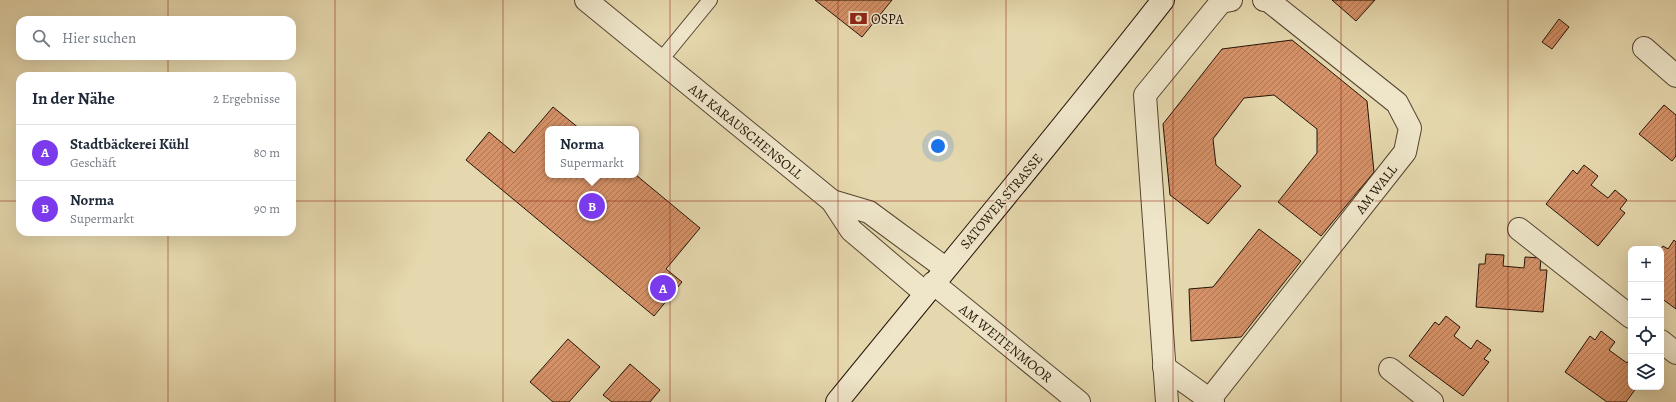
<!DOCTYPE html>
<html lang="de">
<meta charset="utf-8">
<style>
body{margin:0;font-family:Alegreya,serif;background:#f6f6f7;color:#1f2937}
.controls{position:absolute;right:12px;bottom:12px;display:grid;overflow:hidden;border-radius:8px;box-shadow:0 4px 16px #0002}
.controls button{width:36px;height:36px;display:grid;place-items:center;padding:0;border:0;border-bottom:1px solid #e0e1e3;background:#fff;color:#1f2937;font:20px sans-serif}
.you{position:absolute;left:938px;top:146px;width:14px;height:14px;margin:-10px;border:3px solid #fff;border-radius:50%;background:#1a73e8;box-shadow:0 0 0 6px #1a73e833}
.badge{display:grid;place-items:center;width:26px;height:26px;border-radius:50%;background:#7c3aed;color:#fff;font-size:13px;font-weight:700}
.pin{position:absolute;translate:-50% -50%;border:2px solid #fff;box-shadow:0 1px 4px #0006}
.popup{position:absolute;left:545px;top:126px;width:94px;height:52px;box-sizing:border-box;display:grid;place-content:center;border-radius:8px;background:#fff;filter:drop-shadow(0 1px 3px #0005);font-size:13px;white-space:nowrap;color:#747a83}
.popup b{font-size:15px;color:#1f2937}
.popup::after{content:'';position:absolute;left:50%;top:100%;margin-left:-8px;border:8px solid transparent;border-top-color:#fff}
.list{margin:0;padding:0;list-style:none}
h2{display:flex;justify-content:space-between;align-items:center;height:52px;margin:0;padding:0 16px;font-size:17px}
h2 small{font-size:13px;font-weight:400;color:#747a83}
.list li{display:grid;grid-template-columns:26px 1fr auto;gap:12px;align-items:center;box-sizing:border-box;height:56px;padding:0 16px;border-top:1px solid #e0e1e3}
.list b{display:block;font-size:15px;white-space:nowrap}
.list p{margin:0;font-size:13px;white-space:nowrap;color:#747a83}
.list em{font-size:13px;font-style:normal;color:#747a83}
.icon{flex:none;width:22px;height:22px;fill:none;stroke:currentColor;stroke-width:2;stroke-linecap:round;stroke-linejoin:round}
.map{position:relative;flex:none;width:1676px;height:402px;overflow:hidden}
.search{position:absolute;background:#fff;box-shadow:0 4px 16px #0002;left:16px;top:16px;width:280px;height:44px;display:flex;align-items:center;gap:10px;box-sizing:border-box;padding:0 14px;border-radius:12px;color:#747a83;font-size:15px}
.panel{position:absolute;background:#fff;box-shadow:0 4px 16px #0002;left:16px;top:72px;width:280px;height:164px;border-radius:12px}
.map>svg:first-child{display:block}
</style>
<div class="map">
<svg width="1676" height="402" viewBox="0 0 1676 402">
<defs>
<pattern id="building-hatch" width="6" height="6" patternUnits="userSpaceOnUse"><rect width="6" height="6" fill="#d59167"/><path d="M-1 1l2-2M0 6l6-6M5 7l2-2" fill="none" stroke="#ad7553"/></pattern>
</defs>
<rect width="100%" height="100%" fill="#e6d8ae"/>
<filter id="stains"><feTurbulence type="fractalNoise" baseFrequency=".005" numOctaves="4"/><feColorMatrix values="0 0 0 0 .2 0 0 0 0 .09 0 0 0 0 .02 0 0 0 .5 -.17"/></filter>
<radialGradient id="worn" r=".72"><stop offset=".6" stop-color="#630" stop-opacity="0"/><stop offset="1" stop-color="#630" stop-opacity=".3"/></radialGradient>
<g fill="url(#building-hatch)" stroke="#241407">
<path d="M815,0H892L862,37Z"/>
<path d="M1332,0H1375L1356,21Z"/>
<path d="M1559,19L1569,27L1552,49L1542,42Z"/>
<path d="M1292,40L1367,101L1374,172L1321,236L1278,202L1317,153V129L1274,95L1244,98L1213,139L1216,165L1241,186L1208,224L1170,195L1163,124L1222,49Z"/>
<path d="M1664,105L1676,115V156L1672,161L1639,134Z"/>
<path d="M553,107L580,129H548V175H636L700,228L666,269L682,282L654,316L466,160L489,132L514,153Z"/>
<path d="M1584,165L1598,176L1591,185L1608,198L1615,190L1627,200L1620,209L1625,213L1598,246L1546,204L1573,170L1577,174Z"/>
<path d="M1259,229L1301,261L1241,337L1191,341L1189,289L1213,287Z"/>
<path d="M1674,240L1676,242V309L1661,298V249L1663,246L1668,249Z"/>
<path d="M1486,254L1504,255L1503,266L1524,268L1525,257L1541,258L1540,270H1547L1543,312L1476,307L1479,264H1485Z"/>
<path d="M1446,316L1460,327L1454,336L1471,349L1477,340L1491,350L1484,359L1489,362L1463,396L1409,356L1435,322L1439,325Z"/>
<path d="M1601,331L1615,342L1609,350L1627,363L1631,357V387H1637L1626,402H1607L1565,372L1590,336L1595,340Z"/>
<path d="M568,339L600,367L569,402H553L530,382Z"/>
<path d="M630,364L660,390L650,402H612L603,395Z"/>
</g>
<g fill="none" stroke-linecap="round" stroke-linejoin="round">
<defs>
<path id="service" d="M660,61L710,0"/>
<g id="minor">
<path d="M586,0L832,201L851,230L925,293"/>
<path d="M1644,48L1676,76"/>
<path d="M832,201L869,212L945,268"/>
<path d="M1519,229L1631,317"/>
<path d="M933,283L1079,402"/>
<path d="M1661,341L1676,353"/>
<path d="M1164,367L1213,402"/>
<path d="M1390,369L1432,402"/>
<path d="M1210,399L1405,152L1410,128L1397,103L1269,1L1264,0"/>
<path d="M1167,402L1145,95L1221,2L1231,0"/>
</g>
<path id="secondary" d="M837,402C946,268 1057,136 1163,0"/>
</defs>
<use href="#service" stroke="#544531" stroke-width="16"/>
<use href="#minor" stroke="#544531" stroke-width="24"/>
<use href="#secondary" stroke="#241407" stroke-width="24"/>
<use href="#service" stroke="#efe6ca" stroke-width="14"/>
<use href="#minor" stroke="#efe6ca" stroke-width="22"/>
<use href="#secondary" stroke="#efe6ca" stroke-width="22"/>
</g>
<path fill="none" stroke="#8f2418" stroke-width="1" stroke-opacity="0.55" d="M168,0V20M335,0V402M503,0V402M670,0V402M838,0V402M1006,0V402M1173,0V402M1341,0V402M1508,0V402M168,56V76M0,201H20M292,201H1676M168,232V402"/>
<defs>
<symbol id="bank-bare" viewBox="-9 -9 18 18"><path d="M-6-4H6V4H-6ZM0-2.3a2.3 2.3 0 1 0 0 4.6a2.3 2.3 0 1 0 0-4.6Z" fill="#8f2418" stroke="#efe6ca" stroke-width="2.5" paint-order="stroke"/></symbol>
</defs>
<g fill-rule="evenodd">
<use href="#bank-bare" x="846" y="6" width="25" height="25"/>
</g>
<g text-anchor="middle" stroke-width="3" stroke-linejoin="round" paint-order="stroke">
<g font-size="14" fill="#241407" stroke="#efe6ca" text-anchor="start">
<text x="871" y="24">OSPA</text>
</g>
<g font-size="14" fill="#241407" stroke="#efe6ca">
<text transform="translate(746 131) rotate(39)" y="5">AM KARAUSCHENSOLL</text>
<text transform="translate(1376 189) rotate(-52)" y="5">AM WALL</text>
<text transform="translate(1001 201) rotate(-50)" y="5">SATOWER STRASSE</text>
<text transform="translate(1006 343) rotate(39)" y="5">AM WEITENMOOR</text>
</g>
</g>
<rect width="100%" height="100%" filter="url(#stains)"/>
<rect width="100%" height="100%" fill="url(#worn)"/>
</svg>
<div class="controls">
<button>+</button>
<button>−</button>
<button><svg class="icon" aria-label="locate" viewBox="0 0 24 24"><circle cx="12" cy="12" r="6"/><path d="M12 2v4M12 18v4M2 12h4M18 12h4"/></svg></button>
<button><svg class="icon" aria-label="layers" viewBox="0 0 24 24"><path d="M12 4l9 5-9 5-9-5zM3 14l9 5 9-5"/></svg></button>
</div>
<div class="you"></div>
<div class="pin badge" style="left:663px;top:288px">A</div>
<div class="pin badge" style="left:592px;top:206px">B</div>
<div class="popup"><b>Norma</b>Supermarkt</div>
<div class="search"><svg class="icon" aria-label="search" viewBox="0 0 24 24"><circle cx="10" cy="10" r="6"/><path d="M15 15l6 6"/></svg>Hier suchen</div>
<section class="panel">
<h2>In der Nähe<small>2 Ergebnisse</small></h2>
<ul class="list">
<li><span class="badge">A</span><div><b>Stadtbäckerei Kühl</b><p>Geschäft</p></div><em>80 m</em></li>
<li><span class="badge">B</span><div><b>Norma</b><p>Supermarkt</p></div><em>90 m</em></li>
</ul>
</section>
</div>
